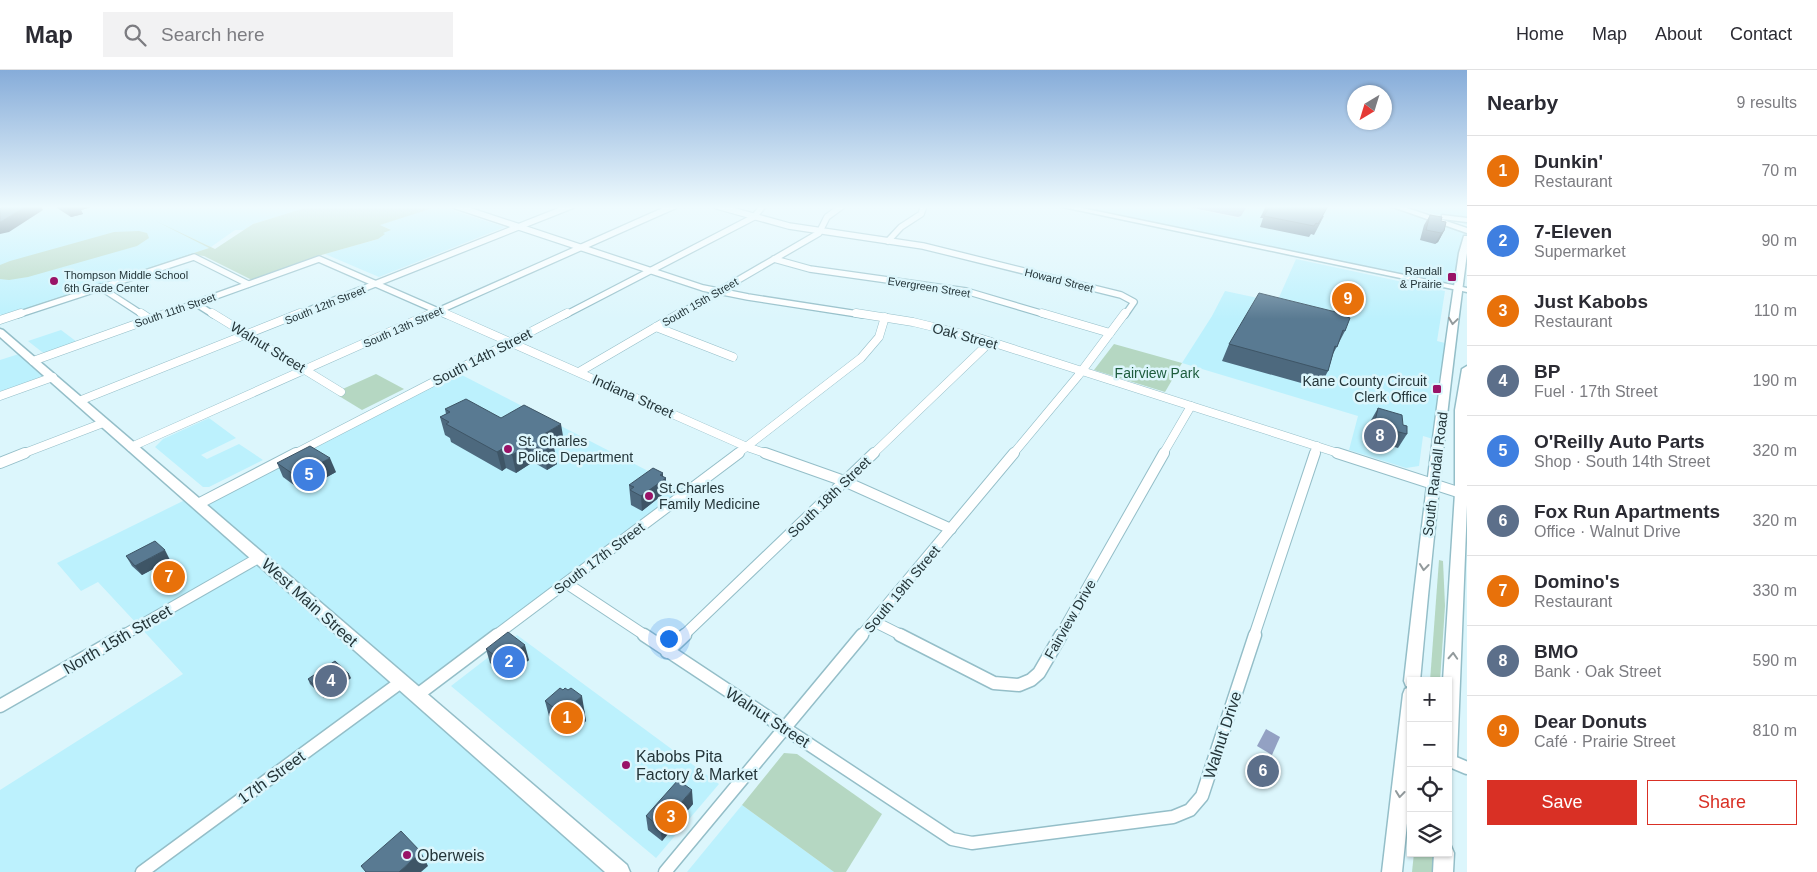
<!DOCTYPE html>
<meta charset="utf-8">
<style>
body{margin:0;font-family:Helvetica,sans-serif;background:#f2f2f3;color:#2b2b33}
.controls{position:absolute;right:15px;bottom:15px;display:grid;overflow:hidden;border-radius:0px;box-shadow:0 1px 4px #0004}
.controls button{width:45px;height:45px;display:grid;place-items:center;padding:0;border:0;border-bottom:1px solid #e1e1e2;background:#fff;color:#2b2b33;font:25px sans-serif}
.compass{position:absolute;left:1347px;top:15px;width:45px;height:45px;border-radius:50%;background:#fff;box-shadow:0 1px 4px #0004;rotate:218deg}
.you{position:absolute;left:668px;top:568px;width:18px;height:18px;margin:-12px;border:4px solid #fff;border-radius:50%;background:#1a73e8;box-shadow:0 0 0 8px #1a73e833}
.badge{display:grid;place-items:center;width:32px;height:32px;border-radius:50%;background:#d93025;color:#fff;font-size:16px;font-weight:700}
.pin{position:absolute;translate:-50% -50%;border:2px solid #fff;box-shadow:0 1px 5px #0006}
.list{margin:0;padding:0;list-style:none}
h2{display:flex;justify-content:space-between;align-items:center;height:65px;margin:0;padding:0 20px;font-size:21px}
h2 small{font-size:16px;font-weight:400;color:#7c7c81}
.list li{display:grid;grid-template-columns:32px 1fr auto;gap:15px;align-items:center;box-sizing:border-box;height:70px;padding:0 20px;border-top:1px solid #e1e1e2}
.list b{display:block;font-size:19px;white-space:nowrap}
.list p{margin:0;font-size:16px;white-space:nowrap;color:#7c7c81}
.list em{font-size:16px;font-style:normal;color:#7c7c81}
.actions{display:flex;gap:10px;padding:15px 20px}
.actions a{flex:1;padding:11px 0;border:1px solid #d93025;border-radius:0px;text-align:center;font-size:18px;color:#d93025}
.actions .main{background:#d93025;color:#fff}
.icon{flex:none;width:28px;height:28px;fill:none;stroke:currentColor;stroke-width:2;stroke-linecap:round;stroke-linejoin:round}
.map{position:relative;flex:none;width:1467px;height:802px;overflow:hidden}
header{display:flex;align-items:center;gap:30px;box-sizing:border-box;height:70px;padding:0 25px;background:#fff;border-bottom:1px solid #e1e1e2}
header strong{font-size:24px}
nav{display:flex;gap:28px;margin-inline-start:auto;font-size:18px}
.search{width:350px;height:45px;background:#f2f2f3;display:flex;align-items:center;gap:12px;box-sizing:border-box;padding:0 18px;border-radius:0px;color:#7c7c81;font-size:19px}
main{display:flex}
aside{flex:1;background:#fff}
.map>svg:first-child{display:block}
</style>
<header>
<strong>Map</strong>
<div class="search"><svg class="icon" aria-label="search" viewBox="0 0 24 24"><circle cx="10" cy="10" r="6"/><path d="M15 15l6 6"/></svg>Search here</div>
<nav><a>Home</a><a>Map</a><a>About</a><a>Contact</a></nav>
</header>
<main>
<div class="map">
<svg width="1467" height="802" viewBox="0 0 1467 802">
<rect width="100%" height="100%" fill="#dcf6fc"/>
<g fill="#bcf1fd">
<path d="M0,136H311L253,154L244,160H235L211,177L177,161L209,178L2,246L0,244Z"/>
<path d="M439,136L505,157L379,207L325,184L378,169L382,163L390,159L379,155Z"/>
<path d="M1064,136H1180L1238,148L1248,136H1391L1466,162L1454,215Z"/>
<path d="M1410,136H1467V155Z"/>
<path d="M1296,189L1445,221L1437,271L1445,273L1433,369L1423,366L1419,396L1406,398L1349,380L1358,346L1182,293L1212,246L1225,221L1277,232Z"/>
<path d="M61,260L77,272L47,283L42,282L28,271Z"/>
<path d="M22,283L50,307L0,325V290Z"/>
<path d="M456,302L685,420L418,621L204,433Z"/>
<path d="M209,348L236,368L201,385L207,389L239,374L263,390L209,417H203L155,377L163,369Z"/>
<path d="M187,429L256,487L138,555L98,512L81,521L57,493Z"/>
<path d="M258,489L395,613L136,802H0V720L183,604L140,557Z"/>
<path d="M517,565L719,714L656,788L451,616Z"/>
<path d="M398,619L607,802H150Z"/>
<path d="M742,735L834,802H687Z"/>
</g>
<g fill="#b5d7c2">
<path d="M311,136H439L380,155L391,160L383,163L385,164L378,169L318,186L252,210L204,186L196,185L2,246L209,178L156,151L215,179L253,154Z"/>
<path d="M139,161L147,163L149,168L137,176L28,207L9,210L0,209V195L10,191L114,162Z"/>
<path d="M1114,274L1182,293L1165,322L1094,300Z"/>
<path d="M376,304L404,319L362,340L339,326L336,322Z"/>
<path d="M1439,490L1443,491L1445,536L1440,611H1430Z"/>
<path d="M784,683L797,684L882,744L846,802H834L742,735Z"/>
<path d="M1414,783H1433V802H1412Z"/>
</g>
<g fill="#93a1c3">
<path d="M1183,136H1245L1246,138L1241,146L1238,147Z"/>
<path d="M1266,659L1280,667L1272,685L1257,676Z"/>
</g>
<g fill="none" stroke-linecap="round" stroke-linejoin="round">
<defs>
<g id="street-far3">
<path d="M456,136L703,218L748,227L864,245"/>
<path d="M717,136L789,156L923,176L1121,225L1134,232L1125,245"/>
<path d="M888,171L901,157L921,144L924,136"/>
<path d="M774,189L810,199L966,221L1047,245"/>
<path d="M100,217L143,245"/>
<path d="M195,233L214,245"/>
<path d="M17,245L194,187L248,214"/>
<path d="M163,245L319,189L447,245"/>
<path d="M297,245L571,136"/>
<path d="M429,245L674,136"/>
<path d="M565,245L754,147L763,136"/>
<path d="M678,245L819,163L827,147L842,136"/>
</g>
<g id="street-far2">
<path d="M141,243L150,249"/>
<path d="M212,243L341,322"/>
<path d="M444,243L747,377L768,384"/>
<path d="M856,243L913,252L979,268L1341,384"/>
<path d="M1042,243L1110,263"/>
<path d="M0,250L21,243"/>
<path d="M656,257L733,287"/>
<path d="M33,291L167,243"/>
<path d="M579,302L680,243"/>
<path d="M0,326L53,307"/>
<path d="M79,331L300,243"/>
<path d="M131,377L432,243"/>
<path d="M22,384L103,353"/>
<path d="M294,384L567,243"/>
<path d="M737,384L861,288L879,267L885,247"/>
<path d="M873,384L990,272"/>
<path d="M1013,384L1078,306L1125,243"/>
<path d="M1163,384L1191,336"/>
<path d="M1314,384L1317,376"/>
</g>
<g id="street-far1">
<path d="M765,383L844,411L951,459"/>
<path d="M1337,383L1467,425"/>
<path d="M0,393L25,383"/>
<path d="M198,434L296,383"/>
<path d="M566,513L646,566"/>
<path d="M875,552L903,566"/>
<path d="M122,566L260,487"/>
<path d="M495,566L739,383"/>
<path d="M683,566L874,383"/>
<path d="M861,566L1014,383"/>
<path d="M1060,566L1164,383"/>
<path d="M1254,566L1315,383"/>
</g>
<g id="street">
<path d="M644,565L952,769L972,773L1173,747L1190,740L1202,726L1255,565"/>
<path d="M900,565L994,613L1019,615L1031,610L1039,603L1061,565"/>
<path d="M667,582L685,565"/>
<path d="M416,626L497,565"/>
<path d="M0,636L124,565"/>
<path d="M1448,690L1467,698"/>
<path d="M142,802L401,612"/>
<path d="M665,802L862,565"/>
</g>
<path id="secondary" d="M1058,136H1072L1467,218V222Z"/>
<g id="primary">
<path d="M1390,136H1401L1467,158V163Z"/>
<path d="M1442,145L1467,148V152L1442,149Z"/>
<path d="M1464,166H1467V183C1448,326 1433,468 1420,611H1411V714L1402,802H1382L1403,624L1405,619L1410,617L1406,616L1404,611C1420,468 1437,325 1459,183Z"/>
<path d="M0,259L3,260L627,795L630,802H605L0,267Z"/>
<path d="M1467,296V435L1457,687L1454,693L1448,695V611H1443L1455,423V340L1462,299Z"/>
<path d="M1448,775L1451,776L1454,783L1453,802H1433L1434,783H1448Z"/>
</g>
</defs>
<use href="#street-far3" stroke="#94bec8" stroke-width="8"/>
<use href="#street-far2" stroke="#94bec8" stroke-width="9"/>
<use href="#street-far1" stroke="#94bec8" stroke-width="12"/>
<use href="#street" stroke="#94bec8" stroke-width="15"/>
<use href="#secondary" stroke="#94bec8" stroke-width="3"/>
<use href="#primary" stroke="#94bec8" stroke-width="3"/>
<use href="#street-far3" stroke="#fff" stroke-width="5.5"/>
<use href="#street-far2" stroke="#fff" stroke-width="8"/>
<use href="#street-far1" stroke="#fff" stroke-width="10"/>
<use href="#street" stroke="#fff" stroke-width="12"/>
<use href="#secondary" fill="#fff" fill-rule="evenodd"/>
<use href="#primary" fill="#fff" fill-rule="evenodd"/>
</g>
<g fill="#4d697e">
<path d="M54,136H95L81,140L83,144L71,147Z"/>
<path d="M1265,138L1324,146L1314,165L1311,164L1309,167L1260,157L1263,148H1260Z"/>
<path d="M1430,145L1441,151L1444,161L1438,172L1435,174L1420,170L1424,155Z"/>
<path d="M1347,247L1345,261L1333,284L1328,301L1319,318L1222,291L1229,274Z"/>
<path d="M1378,338L1403,355L1407,364L1398,378L1366,369L1370,352Z"/>
<path d="M445,339L501,348L564,372L554,378L557,394L547,400L533,392L516,403L506,398L502,401L451,372L450,368L445,365L440,347L446,344Z"/>
<path d="M277,393L336,402L302,421L283,407Z"/>
<path d="M663,407L666,408V422L642,441L631,435L629,415Z"/>
<path d="M126,486L170,490L142,505L132,496Z"/>
<path d="M486,579L529,590L507,607L490,593Z"/>
<path d="M351,608L324,628L310,614L308,609Z"/>
<path d="M545,631L585,641L584,642L586,651L571,664L549,646Z"/>
<path d="M693,734L662,771L648,760L646,746Z"/>
</g>
<g fill="#3e5566">
<path d="M27,136H41L43,140L9,162L0,164V152Z"/>
<path d="M66,136H95L81,140L83,144L71,147Z"/>
<path d="M1444,161L1438,172L1435,174L1441,163Z"/>
<path d="M561,354L564,372L554,378L557,394L547,400L544,381L539,367Z"/>
<path d="M530,374L533,392L516,403L512,385Z"/>
<path d="M502,379L506,398L502,401L497,382Z"/>
<path d="M330,388L336,402L302,421L296,406Z"/>
<path d="M663,403V410L666,408V422L642,441L641,426L660,405Z"/>
<path d="M165,480L170,490L142,505L135,496Z"/>
<path d="M525,575L529,590L507,607L503,592Z"/>
<path d="M349,604L351,608L324,628L321,623Z"/>
<path d="M582,626L586,651L571,664L568,649L576,631Z"/>
<path d="M692,720L693,734L662,771L660,757Z"/>
<path d="M421,782L428,796L421,802H399Z"/>
</g>
<g fill="#597a92" stroke="#3e5566">
<path d="M8,136H27L2,151L0,152V138Z"/>
<path d="M1265,136H1328L1318,154L1316,153L1314,156L1264,146L1269,138H1265Z"/>
<path d="M1430,145L1442,147L1441,151L1446,152L1444,161L1441,163L1426,160Z"/>
<path d="M1259,223L1348,245L1347,247L1350,248L1345,261L1343,260L1337,277L1335,276L1328,301L1229,274Z"/>
<path d="M466,329L501,348L524,335L561,354L539,367L554,376L544,381L530,374L512,385L502,379L497,382L446,354L449,352L440,347L450,342L445,339Z"/>
<path d="M1378,338L1402,345L1403,355L1407,356V364L1374,356Z"/>
<path d="M310,376L330,388L296,406L277,393Z"/>
<path d="M653,398L663,403L660,405L666,408L641,426L630,420L634,417L629,415Z"/>
<path d="M155,471L165,480L135,496L126,486Z"/>
<path d="M508,562L525,575L503,592L486,579Z"/>
<path d="M335,591L349,604L321,623L308,609Z"/>
<path d="M560,618L563,620L565,618L568,620L571,618L582,626L576,631L583,636L568,649L545,631Z"/>
<path d="M678,710L692,720L660,757L646,746Z"/>
<path d="M401,761L421,782L399,802H366L361,796Z"/>
</g>
<defs><path id="oneway-chevron" d="M-2-3.5L2.5 0L-2 3.5" fill="none" stroke-width="1.6" stroke-linecap="round" stroke-linejoin="round" transform="scale(1.25)"/></defs>
<g stroke="#929a9c">
<use href="#oneway-chevron" transform="translate(1453 251) rotate(98)"/>
<use href="#oneway-chevron" transform="translate(1424 497) rotate(96)"/>
<use href="#oneway-chevron" transform="translate(1453 586) rotate(-87)"/>
<use href="#oneway-chevron" transform="translate(1400 724) rotate(96)"/>
</g>
<linearGradient id="sky" x2="0" y2="1"><stop stop-color="#86acd9"/><stop offset="0.55" stop-color="#effbfe"/><stop offset="1" stop-color="#effbfe" stop-opacity="0"/></linearGradient>
<rect width="1467" height="249" fill="url(#sky)"/>
<g fill="#991367" stroke="#dcf6fc" stroke-width="2">
<rect x="1447" y="202" width="10" height="10" rx="2.5"/>
<circle cx="54" cy="211" r="5"/>
<rect x="1432" y="314" width="10" height="10" rx="2.5"/>
<circle cx="508" cy="379" r="5"/>
<circle cx="649" cy="426" r="5"/>
<circle cx="626" cy="695" r="5"/>
<circle cx="407" cy="785" r="5"/>
</g>
<g text-anchor="middle" stroke-width="5" stroke-linejoin="round" paint-order="stroke">
<g font-size="11" fill="#243539" stroke="#dcf6fc" text-anchor="end">
<text x="1442" y="205">Randall<tspan x="1442" dy="13">&amp; Prairie</tspan></text>
<text x="64" y="209" text-anchor="start">Thompson Middle School<tspan x="64" dy="13">6th Grade Center</tspan></text>
</g>
<g font-size="11" fill="#243539" stroke="#dcf6fc">
<text transform="translate(1059 210) rotate(14)" y="4">Howard Street</text>
<text transform="translate(929 217) rotate(9)" y="4">Evergreen Street</text>
<text transform="translate(700 232) rotate(-30)" y="4">South 15th Street</text>
<text transform="translate(325 235) rotate(-22)" y="4">South 12th Street</text>
<text transform="translate(175 240) rotate(-19)" y="4">South 11th Street</text>
<text transform="translate(403 257) rotate(-24)" y="4">South 13th Street</text>
</g>
<g font-size="14" fill="#243539" stroke="#dcf6fc">
<text transform="translate(965 266) rotate(15)" y="5">Oak Street</text>
<text transform="translate(268 277) rotate(31)" y="5">Walnut Street</text>
<text transform="translate(482 287) rotate(-27)" y="5">South 14th Street</text>
<text transform="translate(633 326) rotate(24)" y="5">Indiana Street</text>
<text transform="translate(1435 404) rotate(-83)" y="5">South Randall Road</text>
<text transform="translate(829 427) rotate(-44)" y="5">South 18th Street</text>
<text transform="translate(599 488) rotate(-37)" y="5">South 17th Street</text>
<text transform="translate(902 519) rotate(-50)" y="5">South 19th Street</text>
<text transform="translate(1070 549) rotate(-60)" y="5">Fairview Drive</text>
</g>
<g font-size="14" fill="#1d5c3d" stroke="#dcf6fc">
<text x="1157" y="308">Fairview Park</text>
</g>
<g font-size="14" fill="#243539" stroke="#dcf6fc" text-anchor="start">
<text x="1427" y="316" text-anchor="end">Kane County Circuit<tspan x="1427" dy="16">Clerk Office</tspan></text>
<text x="518" y="376">St. Charles<tspan x="518" dy="16">Police Department</tspan></text>
<text x="659" y="423">St.Charles<tspan x="659" dy="16">Family Medicine</tspan></text>
</g>
<g font-size="16" fill="#243539" stroke="#dcf6fc">
<text transform="translate(310 532) rotate(42)" y="6">West Main Street</text>
<text transform="translate(117 569) rotate(-30)" y="6">North 15th Street</text>
<text transform="translate(768 647) rotate(33)" y="6">Walnut Street</text>
<text transform="translate(1222 665) rotate(-72)" y="6">Walnut Drive</text>
<text transform="translate(271 707) rotate(-36)" y="6">17th Street</text>
</g>
<g font-size="16" fill="#243539" stroke="#dcf6fc" text-anchor="start">
<text x="636" y="692">Kabobs Pita<tspan x="636" dy="18">Factory &amp; Market</tspan></text>
<text x="417" y="791">Oberweis</text>
</g>
</g>
</svg>
<div class="controls">
<button>+</button>
<button>−</button>
<button><svg class="icon" aria-label="locate" viewBox="0 0 24 24"><circle cx="12" cy="12" r="6"/><path d="M12 2v4M12 18v4M2 12h4M18 12h4"/></svg></button>
<button><svg class="icon" aria-label="layers" viewBox="0 0 24 24"><path d="M12 4l9 5-9 5-9-5zM3 14l9 5 9-5"/></svg></button>
</div>
<svg class="compass" viewBox="-18 -18 36 36"><path d="M0-13l5 13h-10z" fill="#e53935"/><path d="M0 13l5-13h-10z" fill="#7c7c81"/></svg>
<div class="you"></div>
<div class="pin badge" style="left:567px;top:648px;background:#e8710a">1</div>
<div class="pin badge" style="left:509px;top:592px;background:#3f7fe0">2</div>
<div class="pin badge" style="left:671px;top:747px;background:#e8710a">3</div>
<div class="pin badge" style="left:331px;top:611px;background:#5c6f8a">4</div>
<div class="pin badge" style="left:309px;top:405px;background:#3f7fe0">5</div>
<div class="pin badge" style="left:1263px;top:701px;background:#5c6f8a">6</div>
<div class="pin badge" style="left:169px;top:507px;background:#e8710a">7</div>
<div class="pin badge" style="left:1380px;top:366px;background:#5c6f8a">8</div>
<div class="pin badge" style="left:1348px;top:229px;background:#e8710a">9</div>
</div>
<aside>
<h2>Nearby<small>9 results</small></h2>
<ul class="list">
<li><span class="badge" style="background:#e8710a">1</span><div><b>Dunkin'</b><p>Restaurant</p></div><em>70 m</em></li>
<li><span class="badge" style="background:#3f7fe0">2</span><div><b>7-Eleven</b><p>Supermarket</p></div><em>90 m</em></li>
<li><span class="badge" style="background:#e8710a">3</span><div><b>Just Kabobs</b><p>Restaurant</p></div><em>110 m</em></li>
<li><span class="badge" style="background:#5c6f8a">4</span><div><b>BP</b><p>Fuel · 17th Street</p></div><em>190 m</em></li>
<li><span class="badge" style="background:#3f7fe0">5</span><div><b>O'Reilly Auto Parts</b><p>Shop · South 14th Street</p></div><em>320 m</em></li>
<li><span class="badge" style="background:#5c6f8a">6</span><div><b>Fox Run Apartments</b><p>Office · Walnut Drive</p></div><em>320 m</em></li>
<li><span class="badge" style="background:#e8710a">7</span><div><b>Domino's</b><p>Restaurant</p></div><em>330 m</em></li>
<li><span class="badge" style="background:#5c6f8a">8</span><div><b>BMO</b><p>Bank · Oak Street</p></div><em>590 m</em></li>
<li><span class="badge" style="background:#e8710a">9</span><div><b>Dear Donuts</b><p>Café · Prairie Street</p></div><em>810 m</em></li>
</ul>
<div class="actions"><a class="main">Save</a><a>Share</a></div>
</aside>
</main>
